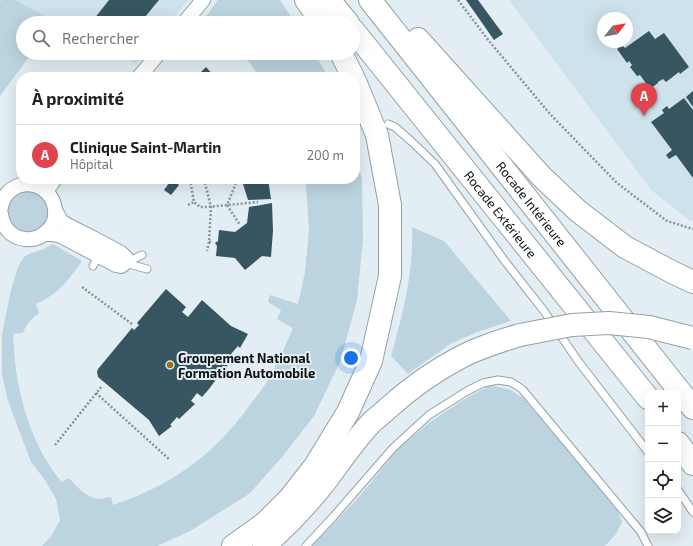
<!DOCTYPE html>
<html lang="fr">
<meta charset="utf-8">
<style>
body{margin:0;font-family:"Exo 2",sans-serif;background:#f2f2f2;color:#222}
.controls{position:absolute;right:12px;bottom:12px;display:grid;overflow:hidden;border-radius:8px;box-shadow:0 4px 16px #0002}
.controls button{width:36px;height:36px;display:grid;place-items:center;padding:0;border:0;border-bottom:1px solid #e0e0e0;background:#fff;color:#222;font:20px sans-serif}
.compass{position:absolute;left:597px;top:12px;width:36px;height:36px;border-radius:50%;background:#fff;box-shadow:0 4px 16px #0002;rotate:59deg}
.you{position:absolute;left:351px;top:358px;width:14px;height:14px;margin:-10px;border:3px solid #fff;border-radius:50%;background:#1a73e8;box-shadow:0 0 0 6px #1a73e833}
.badge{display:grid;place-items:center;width:26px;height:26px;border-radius:50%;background:#9e6f21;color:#fff;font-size:13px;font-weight:700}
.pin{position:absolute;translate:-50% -33px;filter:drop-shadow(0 1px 2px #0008)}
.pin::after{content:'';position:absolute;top:21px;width:14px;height:12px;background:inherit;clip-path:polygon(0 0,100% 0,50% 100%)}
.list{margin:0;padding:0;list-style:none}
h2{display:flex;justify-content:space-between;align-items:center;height:52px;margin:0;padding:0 16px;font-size:17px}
h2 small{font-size:13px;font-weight:400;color:#767676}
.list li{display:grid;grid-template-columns:26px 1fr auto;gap:12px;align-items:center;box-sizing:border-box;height:60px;padding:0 16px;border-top:1px solid #e0e0e0}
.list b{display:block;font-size:15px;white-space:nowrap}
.list p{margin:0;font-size:13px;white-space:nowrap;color:#767676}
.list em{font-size:13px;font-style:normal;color:#767676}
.icon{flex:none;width:22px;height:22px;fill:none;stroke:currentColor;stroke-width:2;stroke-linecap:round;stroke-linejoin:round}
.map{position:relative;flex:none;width:693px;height:546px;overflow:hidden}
.search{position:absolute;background:#fff;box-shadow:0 4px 16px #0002;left:16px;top:16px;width:344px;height:44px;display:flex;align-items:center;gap:10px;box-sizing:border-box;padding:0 14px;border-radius:22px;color:#767676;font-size:15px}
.panel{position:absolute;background:#fff;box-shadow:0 4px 16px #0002;left:16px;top:72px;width:344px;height:112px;border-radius:16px}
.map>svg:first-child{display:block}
</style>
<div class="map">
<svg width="693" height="546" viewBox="0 0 693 546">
<rect width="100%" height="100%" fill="#e2eef3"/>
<g fill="#cee2eb" fill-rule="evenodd">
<path d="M14,0H188L169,23H58Z"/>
<path d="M509,0H693V221L689,220L651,190ZM603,18H627V42H603Z"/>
<path d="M115,53H144L135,63Z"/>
</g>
<g fill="#bbd4df">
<path d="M1,0H15L56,22L55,23H23V53H32L0,96V2Z"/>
<path d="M218,0H280L295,23H210L204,19Z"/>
<path d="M240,53H314L325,71L328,77H260L249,62Z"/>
<path d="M355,151L362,179L363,239L357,300L340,362L314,416L282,457L249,494L190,531L157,546H42L52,535L60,520L56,499L45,480L31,462L8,401L2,374V334L11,290L18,267L24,257L31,253L44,249L53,244L82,261C69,280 58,294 36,304L39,313C32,318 26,324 23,333L13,334C14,343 14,352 15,361C19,401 35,452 62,482L69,478C77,486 85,497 98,499C102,499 107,497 111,497L113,505C147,494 181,476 208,452C224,438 238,421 250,405C259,393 268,382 274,369C281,356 287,342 293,328L277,319L281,310L268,302L270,295L298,304L305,272L309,230L306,184L305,179H355Z"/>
<circle cx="28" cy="211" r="20"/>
<path d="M412,227L444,241L511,321L477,332L450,344L408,374L391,356C403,314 414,271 412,227Z"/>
<path d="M491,385L511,390L523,398L618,511L622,522L616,534L605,546H312L358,498L398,449L430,422L468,397Z"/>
</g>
<g fill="#375662">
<path d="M109,0H159L140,23H99L94,19Z"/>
<path d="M466,0H478L503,34L494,40Z"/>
<path d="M649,31L655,39L664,33L689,67L680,74L679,72L666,82L663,79L658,82V83L650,89L640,75L637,76L630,67L632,65L629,61L627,63L617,49L622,45L625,48Z"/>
<path d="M206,67L215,77H177L178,72L200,73Z"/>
<path d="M693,91V107L686,97Z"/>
<path d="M684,98L693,110V178L676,155L669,159L666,155L672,150L651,122L664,113L662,110L667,106L669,109Z"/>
<path d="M172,179L179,185L171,195L164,190Z"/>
<path d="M212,179H227L214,184Z"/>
<path d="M231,179H268L271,199L248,200L243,184Z"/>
<path d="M272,203L273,231L271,257L262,256L245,270L235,258L216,256L217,246L215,243L218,241L219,230L235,232L247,223L249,207Z"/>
<path d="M166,289L186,307L182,312L188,317L202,300L231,326L248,334L240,348L238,346L231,354L234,356L222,373L218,370L211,377L215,381L209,389L202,397L197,393L191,401L195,404L179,419L177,417L170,425L172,426L159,436L149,420L98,377L97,372L98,369L132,328L134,330L139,325L137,323Z"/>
</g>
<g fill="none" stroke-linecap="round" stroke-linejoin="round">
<defs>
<g id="service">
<path d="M388,124L395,127L411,141L435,164L504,260L544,311L578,361L648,452"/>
<path d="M125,263L147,269"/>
<path d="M125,263L142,255"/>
<path d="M93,266L98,256"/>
<path d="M678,490L693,512"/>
<path d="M306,546L333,517L393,448L429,415L467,391L483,383L498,380L511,382L522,389L641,532L648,546"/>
</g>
<g id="minor">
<path d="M184,23L203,0"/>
<path d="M139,77L159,53"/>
<path d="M46,191L55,179"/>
<path d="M0,211C2,217 2,223 6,228C15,241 35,243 46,232C52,227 56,219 55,211C54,186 22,174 6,195C2,200 1,206 0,212"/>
<path d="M45,234H53L61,236L116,265L121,266L125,263L126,258L121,253L91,237L67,225L61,221L56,212"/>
</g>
<g id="motorway">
<path d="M306,0L322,23"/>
<path d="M329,0L348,23"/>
<path id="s1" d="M370,0L693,408"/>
<path id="s2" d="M353,30L648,398"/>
<path d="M418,39L542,177L578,211L625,247L672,272L693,282"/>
<path d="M341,53L353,77"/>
<path d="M678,443L693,464"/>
<path d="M233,546L265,523L290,498L315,466L348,412L371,361L390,276V205L377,135L355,81"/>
<path d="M264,546C287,526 309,503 328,478C342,459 355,440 371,423C376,418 382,414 387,409C409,389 434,371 461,357C480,347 500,341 520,335"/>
</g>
</defs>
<use href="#service" stroke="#95a0a5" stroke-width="9"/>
<use href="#minor" stroke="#95a0a5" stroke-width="16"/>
<use href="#motorway" stroke="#95a0a5" stroke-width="24"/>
<g stroke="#8a9397" stroke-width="2.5" stroke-dasharray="2 2" stroke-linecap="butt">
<path d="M458,0L489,41L550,114L617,183L667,221L693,229"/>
<path d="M190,179L194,202L200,207H207L258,202"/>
<path d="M204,179L211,207L209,242L207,251"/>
<path d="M236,183L227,205L240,225"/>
<path d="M188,205L194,202"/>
<path d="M209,242H213"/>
<path d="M82,287L132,324"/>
<path d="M96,393L170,460"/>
<path d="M55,445L102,386"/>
</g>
<use href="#service" stroke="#fff" stroke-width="7"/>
<use href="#minor" stroke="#fff" stroke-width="14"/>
<use href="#motorway" stroke="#fff" stroke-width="22"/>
<defs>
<path id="motorway-bridge" d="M520,335L572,325L609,323L649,327L693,338"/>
</defs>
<use href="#motorway-bridge" stroke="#95a0a5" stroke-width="24" stroke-linecap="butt"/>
<use href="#motorway-bridge" stroke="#fff" stroke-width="22"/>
</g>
<circle fill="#9e6f21" stroke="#e2eef3" stroke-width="1.5" cx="170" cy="365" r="4"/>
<g text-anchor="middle" stroke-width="4" stroke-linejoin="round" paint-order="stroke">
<g font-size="13" fill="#0e1214" stroke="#e2eef3">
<text dy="5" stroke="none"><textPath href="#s1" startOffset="260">Rocade Intérieure</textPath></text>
<text dy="5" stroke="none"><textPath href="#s2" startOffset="236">Rocade Extérieure</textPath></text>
</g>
<g font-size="13" font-weight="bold" fill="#0e1214" stroke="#e2eef3" text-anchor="start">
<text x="178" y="363">Groupement National<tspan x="178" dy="15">Formation Automobile</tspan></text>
</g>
</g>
</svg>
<div class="controls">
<button>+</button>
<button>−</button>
<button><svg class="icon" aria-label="locate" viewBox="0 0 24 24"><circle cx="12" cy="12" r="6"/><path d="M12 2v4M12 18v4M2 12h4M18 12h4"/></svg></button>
<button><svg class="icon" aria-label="layers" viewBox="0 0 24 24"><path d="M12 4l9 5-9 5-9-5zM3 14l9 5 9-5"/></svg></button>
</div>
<svg class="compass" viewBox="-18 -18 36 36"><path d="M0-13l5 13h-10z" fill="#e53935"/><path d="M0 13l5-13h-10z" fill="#767676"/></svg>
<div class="you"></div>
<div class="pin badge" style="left:644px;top:116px;background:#e0444e">A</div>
<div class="search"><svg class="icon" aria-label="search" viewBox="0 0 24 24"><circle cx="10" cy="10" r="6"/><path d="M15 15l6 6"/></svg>Rechercher</div>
<section class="panel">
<h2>À proximité<small></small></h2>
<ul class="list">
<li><span class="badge" style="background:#e0444e">A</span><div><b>Clinique Saint-Martin</b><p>Hôpital</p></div><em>200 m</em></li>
</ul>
</section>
</div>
